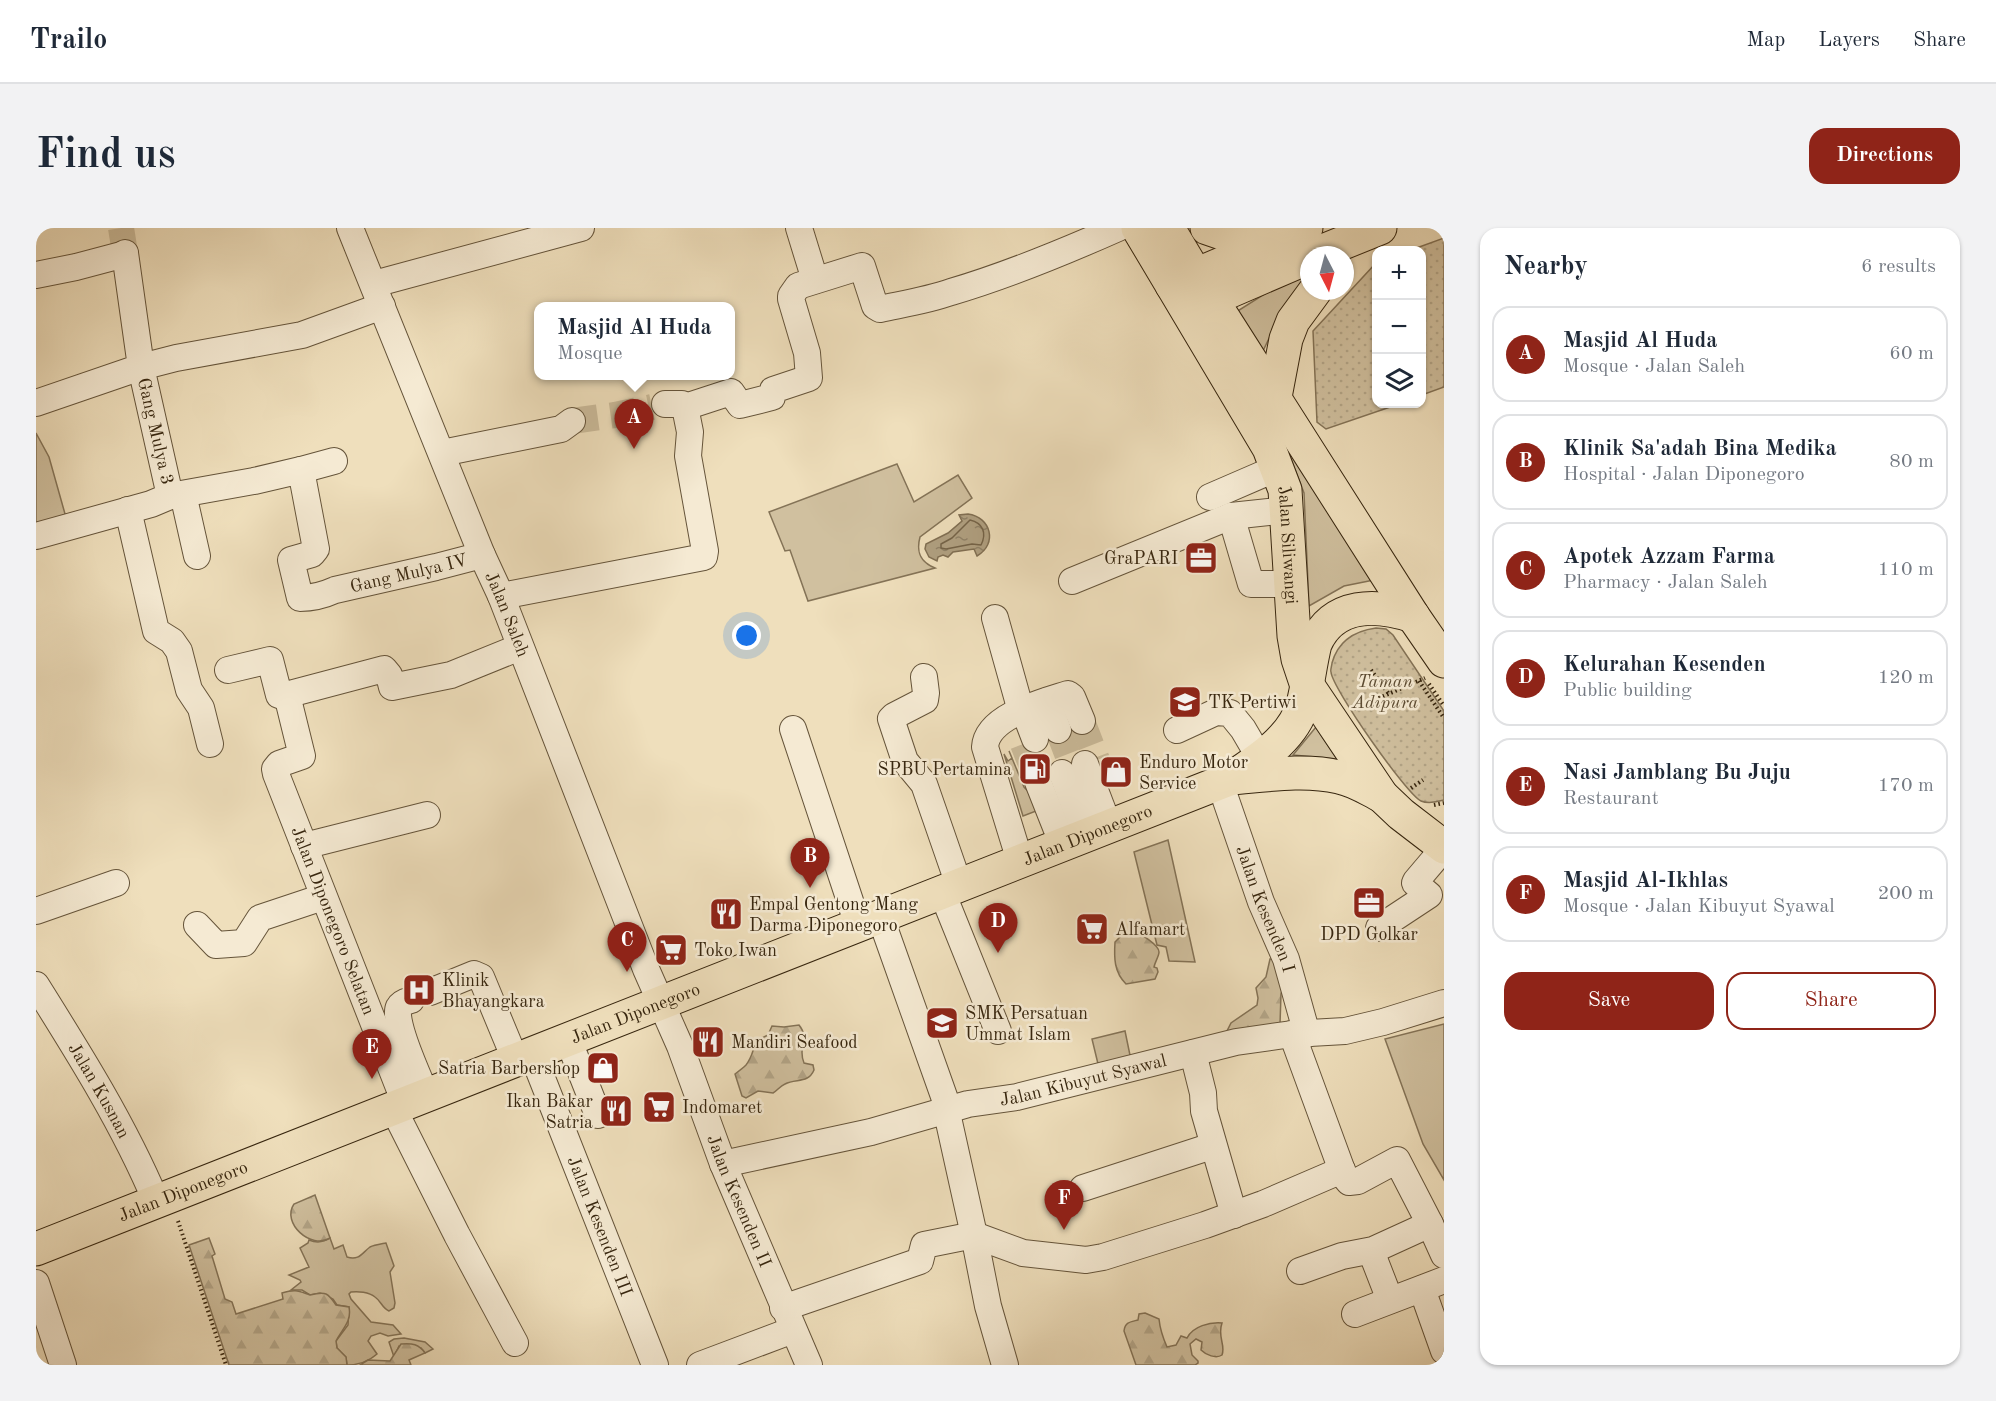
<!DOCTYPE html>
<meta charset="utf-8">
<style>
body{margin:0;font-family:"Old Standard TT",serif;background:#f2f2f3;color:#1f2937}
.controls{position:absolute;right:18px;top:18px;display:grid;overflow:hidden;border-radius:12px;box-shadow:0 2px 4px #0004}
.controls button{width:54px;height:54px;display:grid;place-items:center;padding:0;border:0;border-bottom:2px solid #e0e1e3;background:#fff;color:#1f2937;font:30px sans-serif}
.compass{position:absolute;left:1264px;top:18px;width:54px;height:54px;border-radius:50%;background:#fff;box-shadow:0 2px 4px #0004;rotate:174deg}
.you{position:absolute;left:711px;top:408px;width:21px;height:21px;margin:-15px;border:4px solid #fff;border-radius:50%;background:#1a73e8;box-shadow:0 0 0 9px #1a73e833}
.badge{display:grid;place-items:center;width:39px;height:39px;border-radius:50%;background:#8f2418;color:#fff;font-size:20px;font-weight:700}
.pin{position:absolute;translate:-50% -50px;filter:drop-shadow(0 2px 3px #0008)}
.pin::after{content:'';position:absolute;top:32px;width:21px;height:18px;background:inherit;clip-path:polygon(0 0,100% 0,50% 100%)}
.popup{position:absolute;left:498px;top:74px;width:201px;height:78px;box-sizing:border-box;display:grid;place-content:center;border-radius:12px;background:#fff;filter:drop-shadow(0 2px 4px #0005);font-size:20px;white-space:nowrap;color:#747a83}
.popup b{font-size:22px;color:#1f2937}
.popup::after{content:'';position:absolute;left:50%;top:100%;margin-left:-12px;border:12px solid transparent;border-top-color:#fff}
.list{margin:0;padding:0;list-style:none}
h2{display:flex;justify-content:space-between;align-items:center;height:78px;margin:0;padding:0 24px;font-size:26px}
h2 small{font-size:20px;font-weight:400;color:#747a83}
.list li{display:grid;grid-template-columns:39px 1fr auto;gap:18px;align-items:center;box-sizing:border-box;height:96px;margin:0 12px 12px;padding:0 12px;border:2px solid #e0e1e3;border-radius:18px}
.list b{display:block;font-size:22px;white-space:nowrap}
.list p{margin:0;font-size:20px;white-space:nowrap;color:#747a83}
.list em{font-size:20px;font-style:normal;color:#747a83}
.actions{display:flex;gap:12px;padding:18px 24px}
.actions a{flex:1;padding:14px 0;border:2px solid #8f2418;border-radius:18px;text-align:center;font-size:21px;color:#8f2418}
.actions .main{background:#8f2418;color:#fff}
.icon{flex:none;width:33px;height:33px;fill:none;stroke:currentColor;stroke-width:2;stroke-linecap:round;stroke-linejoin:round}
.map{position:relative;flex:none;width:1408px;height:1137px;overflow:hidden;border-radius:18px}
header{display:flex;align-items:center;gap:36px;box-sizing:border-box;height:84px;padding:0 30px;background:#fff;border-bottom:2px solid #e0e1e3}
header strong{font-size:28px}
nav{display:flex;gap:33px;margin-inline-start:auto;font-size:21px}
.intro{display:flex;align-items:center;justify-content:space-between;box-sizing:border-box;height:144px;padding:0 36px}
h1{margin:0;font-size:42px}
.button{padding:15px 27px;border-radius:18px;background:#8f2418;color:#fff;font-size:21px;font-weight:700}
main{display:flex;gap:36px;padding:0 36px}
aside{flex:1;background:#fff;border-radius:18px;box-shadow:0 2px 4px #0004}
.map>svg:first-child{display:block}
</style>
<header>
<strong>Trailo</strong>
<nav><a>Map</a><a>Layers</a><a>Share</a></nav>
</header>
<div class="intro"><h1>Find us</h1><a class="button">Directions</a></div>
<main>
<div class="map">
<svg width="1408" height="1137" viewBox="0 0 1408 1137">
<defs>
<pattern id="forest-firs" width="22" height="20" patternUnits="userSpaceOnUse" patternTransform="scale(1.5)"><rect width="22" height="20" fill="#d0c09f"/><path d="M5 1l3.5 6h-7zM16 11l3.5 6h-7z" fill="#b3a588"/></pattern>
<pattern id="park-dots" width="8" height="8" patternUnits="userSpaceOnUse" patternTransform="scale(1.5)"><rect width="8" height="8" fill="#d0c09f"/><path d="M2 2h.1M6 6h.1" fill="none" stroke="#b3a588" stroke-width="1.8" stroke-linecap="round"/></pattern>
<pattern id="water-ripples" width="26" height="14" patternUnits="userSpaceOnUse" patternTransform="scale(1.5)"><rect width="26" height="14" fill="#b0a081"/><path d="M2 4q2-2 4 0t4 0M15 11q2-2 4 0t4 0" fill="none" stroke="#908268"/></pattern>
</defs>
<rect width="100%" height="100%" fill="#efdfbc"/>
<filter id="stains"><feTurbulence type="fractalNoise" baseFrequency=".00333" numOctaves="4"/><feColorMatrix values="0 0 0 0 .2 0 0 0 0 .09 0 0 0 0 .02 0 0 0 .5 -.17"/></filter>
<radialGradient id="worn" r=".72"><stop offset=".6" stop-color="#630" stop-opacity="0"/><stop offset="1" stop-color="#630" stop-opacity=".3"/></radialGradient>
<g fill="#d0c09f" stroke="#847357" stroke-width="1.5">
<path d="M1259,47H1273L1249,77L1226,125L1200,84Z"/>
<path d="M0,205L13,229L31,293L0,302Z"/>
<path d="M1250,218L1338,352L1308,358L1273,378L1268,265Z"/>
<path d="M861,236L878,274L922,247L936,270L884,309C880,324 884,334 899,340L772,373L754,322L749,323L733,284Z"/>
<path d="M1280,499L1301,531L1257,527Z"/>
<path d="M973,523L988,559L1008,580L987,588L968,526L972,533L976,530Z"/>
<path d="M1132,612L1159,734L1133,733L1130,719L1121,717L1098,624Z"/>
<path d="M1408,796V952L1387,916L1349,811Z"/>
<path d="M1089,803L1095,832L1063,840L1056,811Z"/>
<path d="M294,1010L298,1021L307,1017L311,1029C323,1033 326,1025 334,1019C338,1017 345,1016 350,1015L358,1038L354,1044L359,1075L358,1080L353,1083C346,1080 345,1073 339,1069C333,1064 322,1063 315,1064L313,1066L315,1071L335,1094L357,1097L365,1106L352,1108L344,1105L335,1108L332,1113L341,1126C332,1134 323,1137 311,1137L310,1129L301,1120L300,1113L312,1097L313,1079L301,1077L297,1071L284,1065L274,1067L266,1062H255L265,1054L264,1052L253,1047L273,1039L264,1020L272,1015L273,1012C280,1015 288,1014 294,1010Z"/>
<path d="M368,1110L389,1114L397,1121L389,1125L385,1120L363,1118L358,1129L353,1114L358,1111Z"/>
</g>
<g fill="url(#forest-firs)" stroke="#847357" stroke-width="1.5">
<path d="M1099,704C1105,706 1123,717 1123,724C1123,728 1119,734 1118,739L1121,740L1122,744L1119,751L1090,756C1078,744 1078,730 1079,714L1086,707Z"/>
<path d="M1234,731H1239L1249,754L1245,766L1244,796L1200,807L1191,803L1195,795L1221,777L1222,770L1220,760L1230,749Z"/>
<path d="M763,797C774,810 761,820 768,835L777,837L778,842C772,856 760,850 749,856C744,858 741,863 737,865L722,863L710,870L706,868L699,846C703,843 707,840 710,837C721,823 713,815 732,807L736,798L748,799Z"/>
<path d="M279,967L294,1010C275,1022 245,995 258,976Z"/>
<path d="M173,1010L179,1026L176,1028L189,1071L196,1074L200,1086L247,1071L246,1065C260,1061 262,1063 274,1067C290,1063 292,1065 300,1077L313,1079C316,1094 306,1101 300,1113L301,1120L310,1129L311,1137H193L153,1017Z"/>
<path d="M1109,1085L1123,1091C1124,1101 1127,1110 1131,1119L1140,1117L1145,1108L1151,1110C1157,1098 1174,1094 1186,1095C1181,1109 1190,1117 1186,1127C1180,1131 1170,1127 1165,1122L1166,1114L1160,1111L1154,1116L1156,1127L1162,1133V1135L1159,1137H1100L1088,1103C1089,1094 1094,1094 1102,1092L1103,1086Z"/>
<path d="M365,1116C376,1115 383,1116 389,1125L373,1132L375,1137H324L332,1132L354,1133Z"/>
</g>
<g fill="url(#park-dots)" stroke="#847357" stroke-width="1.5">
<path d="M1408,10V159L1386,167V22H1375Z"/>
<path d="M1340,35V176H1363L1290,201L1281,194L1277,103Z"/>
<path d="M1340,400L1350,401L1357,407L1408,483V572C1401,574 1392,576 1385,573C1371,567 1296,460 1295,444C1294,443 1296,437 1296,435C1302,413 1318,403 1340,400Z"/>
</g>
<path fill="url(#water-ripples)" stroke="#806f53" stroke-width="1.5" d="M932,286C955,289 962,316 941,328L938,321L917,324L912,329L907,327L902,329L901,333L893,329L889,321L890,316L912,305L926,293L923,287Z"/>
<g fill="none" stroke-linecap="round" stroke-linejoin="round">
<path stroke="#746348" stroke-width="1.5" d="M934,292C947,295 951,305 945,317L936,316L910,321L905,320V316L916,310Z"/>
<g stroke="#caba99" stroke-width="26" stroke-dasharray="26 13" stroke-linecap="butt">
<path d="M85,0L89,25"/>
<path d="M536,193L579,187L616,179"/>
<path d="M1046,493L1061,532"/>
<path d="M1022,502L1037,541"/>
<path d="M987,516L1002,554"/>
</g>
<defs>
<g id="minor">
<path id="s1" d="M314,0L446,327L465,368L610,741L644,818L687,936L773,1137"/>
<path d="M763,0L779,52"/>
<path d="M0,47L40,39L89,26"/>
<path d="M338,56L545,0"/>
<path d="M0,175L105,139L89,25"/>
<path d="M649,179L695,164L704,177L736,169L737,162L773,150L771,125L755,71V68L762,58L826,38L839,78L844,81C867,76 892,72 915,64C973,47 1028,24 1082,0"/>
<path d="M406,225L525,201L536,193"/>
<path d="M265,242L298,233"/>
<path d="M147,266L161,328"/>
<path id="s2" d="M134,268L218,253L265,242L280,321L276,326L255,332L264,370C277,370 288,367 299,362L400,339L446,327"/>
<path d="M1174,269L1241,240"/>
<path d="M92,282L120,403L136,413L143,423L153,462L165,480L174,516"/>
<path d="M1195,288L1215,356H1256"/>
<path d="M0,308L115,276L134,268L105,139L140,130L266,107L346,78"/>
<path d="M1036,353L1195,288L1252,282"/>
<path d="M465,368L668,329L669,323L652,228L654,204L649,179L646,176H629"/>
<path d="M959,390L985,483"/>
<path d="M192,442L234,432L243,467L246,468L348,441L353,447L356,459L415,447L484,419"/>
<path d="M888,449L890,465L889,472L858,488L855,491L869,533L888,556L923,657"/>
<path id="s3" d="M251,467L266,528L243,536L239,541L240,546L369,875"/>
<path d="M1011,473L1022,502"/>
<path d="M988,482L999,511"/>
<path d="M757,501L822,697"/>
<path d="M1141,502L1180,484L1194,485L1207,501L1224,530"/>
<path d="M1049,536L1073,599"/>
<path d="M1026,545L1050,608"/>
<path d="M1002,554L1027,617"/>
<path id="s4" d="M1184,555L1225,674L1250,731L1271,806"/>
<path d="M268,618L391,587"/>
<path d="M984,633L949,519C951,488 1007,474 1032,466L1036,469L1046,493"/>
<path d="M906,664L962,803"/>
<path d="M0,683L80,655"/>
<path d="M844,688L910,874L913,894L938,1007L952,1078L969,1137"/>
<path d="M161,697L180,717L208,715L224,690L287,669"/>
<path d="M1343,700L1393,667L1379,655L1380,653L1408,620"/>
<path id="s5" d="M0,757C44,827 88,897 120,973"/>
<path d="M394,764L438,746L445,749L479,831"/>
<path d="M375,772C371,773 365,775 363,779C356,792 384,852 390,867"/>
<path d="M1256,806L1308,948L1313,954L1322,953L1361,932L1394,996L1337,1022L1306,1028L1264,1043"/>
<path d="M532,811L562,887"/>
<path id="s6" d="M496,825L619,1137"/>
<path d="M1157,825L1167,865L1168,883L1198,987"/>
<path d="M357,880L421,1007L479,1115"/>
<path id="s7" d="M687,936L835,904L932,876L981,869L1200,814L1256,806L1309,803L1347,794L1408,775"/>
<path d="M1047,960L1176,918"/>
<path d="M1394,996L1408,1027"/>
<path d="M1335,1023L1354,1072"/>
<path d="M0,1055L27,1137"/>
<path d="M1386,1061L1408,1123"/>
<path d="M747,1080L884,1033L888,1017L938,1007L987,1025L1050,1032L1067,1029L1169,997L1227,976L1306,942"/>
<path d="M1319,1086L1408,1052"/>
<path d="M664,1137L757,1102"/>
</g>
<g id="major">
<path d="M1102,0L1136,57"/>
<path d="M1132,0L1160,47"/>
<path d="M1171,0L1209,13L1231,15"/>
</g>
<g id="highway">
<path id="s8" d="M1270,0L1136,57L1233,220L1249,262L1258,408L1262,431L1270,455L1346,568L1365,586L1408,619"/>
<path d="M1277,27L1344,0"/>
<path d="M1160,47L1377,388L1408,433"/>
<path d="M1155,80L1273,29"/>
<path d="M1239,169L1250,111L1257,93L1279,63"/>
<path d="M1196,550C1231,547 1269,541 1303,549C1319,552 1332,561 1346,568"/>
<path id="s9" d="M0,1021L1196,550C1223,531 1257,511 1267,476C1272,457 1274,436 1279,416C1297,374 1341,376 1377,388"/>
</g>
</defs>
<use href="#minor" stroke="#65543a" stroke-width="28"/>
<use href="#major" stroke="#37260f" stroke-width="35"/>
<use href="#highway" stroke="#37260f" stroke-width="35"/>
<g stroke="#37260f" stroke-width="4" stroke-dasharray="1.5 3" stroke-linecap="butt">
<path d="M1335,442L1353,466"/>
<path d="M1383,453L1408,490"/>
<path d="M1393,456L1408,478"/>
<path d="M1318,481L1389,450"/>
<path d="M1375,560L1387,552"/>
<path d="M1398,577L1408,575"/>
<path d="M142,993L190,1137"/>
</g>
<use href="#minor" stroke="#f5ead3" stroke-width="26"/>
<use href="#major" stroke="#efdfbc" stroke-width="33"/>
<use href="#highway" stroke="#efdfbc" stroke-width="33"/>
</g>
<defs>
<symbol id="office-square" viewBox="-11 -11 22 22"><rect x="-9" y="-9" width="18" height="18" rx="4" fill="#8f2418" stroke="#f5ead3"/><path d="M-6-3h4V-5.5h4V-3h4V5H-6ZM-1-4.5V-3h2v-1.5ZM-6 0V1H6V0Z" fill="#fff"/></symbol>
<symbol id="school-square" viewBox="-11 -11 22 22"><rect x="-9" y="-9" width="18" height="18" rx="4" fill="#8f2418" stroke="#f5ead3"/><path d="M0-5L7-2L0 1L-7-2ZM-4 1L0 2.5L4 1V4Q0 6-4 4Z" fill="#fff"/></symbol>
<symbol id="fuel-square" viewBox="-11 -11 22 22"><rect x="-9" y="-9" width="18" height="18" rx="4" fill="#8f2418" stroke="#f5ead3"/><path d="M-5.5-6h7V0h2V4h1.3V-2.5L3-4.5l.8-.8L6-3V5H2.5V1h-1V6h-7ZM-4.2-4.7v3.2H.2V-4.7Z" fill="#fff"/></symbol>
<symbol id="shop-square" viewBox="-11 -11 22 22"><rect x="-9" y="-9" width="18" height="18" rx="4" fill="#8f2418" stroke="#f5ead3"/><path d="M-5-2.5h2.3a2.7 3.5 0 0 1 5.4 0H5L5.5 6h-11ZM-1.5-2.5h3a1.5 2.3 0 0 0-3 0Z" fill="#fff"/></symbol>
<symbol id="restaurant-square" viewBox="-11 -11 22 22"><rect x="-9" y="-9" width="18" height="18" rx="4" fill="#8f2418" stroke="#f5ead3"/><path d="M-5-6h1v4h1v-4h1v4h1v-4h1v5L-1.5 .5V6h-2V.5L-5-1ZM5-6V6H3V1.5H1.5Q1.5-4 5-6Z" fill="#fff"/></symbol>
<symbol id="supermarket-square" viewBox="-11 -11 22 22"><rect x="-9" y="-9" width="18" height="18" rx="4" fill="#8f2418" stroke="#f5ead3"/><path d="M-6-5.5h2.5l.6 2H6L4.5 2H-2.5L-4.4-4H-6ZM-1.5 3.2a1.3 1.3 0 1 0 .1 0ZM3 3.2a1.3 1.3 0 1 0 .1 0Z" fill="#fff"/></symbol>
<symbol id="hospital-square" viewBox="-11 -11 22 22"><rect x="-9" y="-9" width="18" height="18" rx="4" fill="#8f2418" stroke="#f5ead3"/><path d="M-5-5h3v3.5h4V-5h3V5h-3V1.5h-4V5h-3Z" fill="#fff"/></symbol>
</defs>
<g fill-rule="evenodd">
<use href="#office-square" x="1146" y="311" width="38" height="38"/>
<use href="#school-square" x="1130" y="455" width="38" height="38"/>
<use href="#fuel-square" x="980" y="522" width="38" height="38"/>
<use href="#shop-square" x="1061" y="525" width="38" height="38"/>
<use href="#office-square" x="1314" y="656" width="38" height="38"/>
<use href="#restaurant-square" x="671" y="667" width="38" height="38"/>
<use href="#supermarket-square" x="1037" y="682" width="38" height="38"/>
<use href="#supermarket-square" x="616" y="703" width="38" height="38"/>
<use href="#hospital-square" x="364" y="743" width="38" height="38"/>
<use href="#school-square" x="887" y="776" width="38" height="38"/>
<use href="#restaurant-square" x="653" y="795" width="38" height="38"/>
<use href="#shop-square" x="548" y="821" width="38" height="38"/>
<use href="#supermarket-square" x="604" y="860" width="38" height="38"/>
<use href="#restaurant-square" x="561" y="864" width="38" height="38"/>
</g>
<g text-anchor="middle" stroke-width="5" stroke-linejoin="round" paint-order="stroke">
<g font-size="18" fill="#37260f" stroke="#f5ead3">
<text transform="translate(120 203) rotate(77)" y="6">Gang Mulya 3</text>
<text dy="6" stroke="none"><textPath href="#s8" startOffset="435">Jalan Siliwangi</textPath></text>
<text dy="6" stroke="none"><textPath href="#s2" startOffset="393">Gang Mulya IV</textPath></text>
<text dy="6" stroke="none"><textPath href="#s1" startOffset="417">Jalan Saleh</textPath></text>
<text dy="6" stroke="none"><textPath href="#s9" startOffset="1130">Jalan Diponegoro</textPath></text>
<text dy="6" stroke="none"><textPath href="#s4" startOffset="134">Jalan Kesenden I</textPath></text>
<text dy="6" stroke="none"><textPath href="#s3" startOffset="256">Jalan Diponegoro Selatan</textPath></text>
<text dy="6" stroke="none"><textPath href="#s9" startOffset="644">Jalan Diponegoro</textPath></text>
<text dy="6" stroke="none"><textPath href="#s7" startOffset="370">Jalan Kibuyut Syawal</textPath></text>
<text dy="6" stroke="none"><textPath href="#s5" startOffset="123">Jalan Kusnan</textPath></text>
<text dy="6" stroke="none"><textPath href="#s9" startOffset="158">Jalan Diponegoro</textPath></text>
<text dy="6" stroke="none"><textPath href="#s1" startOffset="1048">Jalan Kesenden II</textPath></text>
<text dy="6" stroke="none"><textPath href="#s6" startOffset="186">Jalan Kesenden III</textPath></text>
</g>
<g font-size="18" fill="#37260f" stroke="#f5ead3" text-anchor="start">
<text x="1142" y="336" text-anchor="end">GraPARI</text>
<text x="1172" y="480">TK Pertiwi</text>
<text x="1103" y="540">Enduro Motor<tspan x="1103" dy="21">Service</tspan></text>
<text x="976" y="547" text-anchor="end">SPBU Pertamina</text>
<text x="713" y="682">Empal Gentong Mang<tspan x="713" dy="21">Darma Diponegoro</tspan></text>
<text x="1079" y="707">Alfamart</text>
<text x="1333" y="712" text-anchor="middle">DPD Golkar</text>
<text x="658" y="728">Toko Iwan</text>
<text x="406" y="758">Klinik<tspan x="406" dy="21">Bhayangkara</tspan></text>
<text x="929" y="791">SMK Persatuan<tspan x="929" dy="21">Ummat Islam</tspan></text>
<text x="695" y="820">Mandiri Seafood</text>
<text x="544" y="846" text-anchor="end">Satria Barbershop</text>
<text x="557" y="879" text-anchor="end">Ikan Bakar<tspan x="557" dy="21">Satria</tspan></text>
<text x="646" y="885">Indomaret</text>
</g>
<g font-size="18" font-style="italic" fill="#5d4c33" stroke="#f5ead3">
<text x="1349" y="459">Taman<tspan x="1349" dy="21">Adipura</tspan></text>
</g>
</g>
<rect width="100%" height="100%" filter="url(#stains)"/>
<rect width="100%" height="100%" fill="url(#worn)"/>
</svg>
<div class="controls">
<button>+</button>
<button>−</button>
<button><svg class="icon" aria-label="layers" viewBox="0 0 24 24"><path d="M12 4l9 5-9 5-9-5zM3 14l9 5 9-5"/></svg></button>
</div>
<svg class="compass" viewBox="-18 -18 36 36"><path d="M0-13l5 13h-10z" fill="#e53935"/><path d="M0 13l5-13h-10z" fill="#747a83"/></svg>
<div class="you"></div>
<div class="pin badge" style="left:598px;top:221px">A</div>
<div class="popup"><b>Masjid Al Huda</b>Mosque</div>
<div class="pin badge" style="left:774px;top:660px">B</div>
<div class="pin badge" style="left:591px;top:744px">C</div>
<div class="pin badge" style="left:962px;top:725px">D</div>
<div class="pin badge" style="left:336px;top:851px">E</div>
<div class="pin badge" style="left:1028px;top:1002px">F</div>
</div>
<aside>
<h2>Nearby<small>6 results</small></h2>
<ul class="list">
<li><span class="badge">A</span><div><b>Masjid Al Huda</b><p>Mosque · Jalan Saleh</p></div><em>60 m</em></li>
<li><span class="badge">B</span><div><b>Klinik Sa'adah Bina Medika</b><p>Hospital · Jalan Diponegoro</p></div><em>80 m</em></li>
<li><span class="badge">C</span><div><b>Apotek Azzam Farma</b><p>Pharmacy · Jalan Saleh</p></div><em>110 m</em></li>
<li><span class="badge">D</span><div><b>Kelurahan Kesenden</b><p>Public building</p></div><em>120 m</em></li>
<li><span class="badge">E</span><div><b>Nasi Jamblang Bu Juju</b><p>Restaurant</p></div><em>170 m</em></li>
<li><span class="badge">F</span><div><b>Masjid Al-Ikhlas</b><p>Mosque · Jalan Kibuyut Syawal</p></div><em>200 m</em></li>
</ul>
<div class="actions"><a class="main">Save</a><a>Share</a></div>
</aside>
</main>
